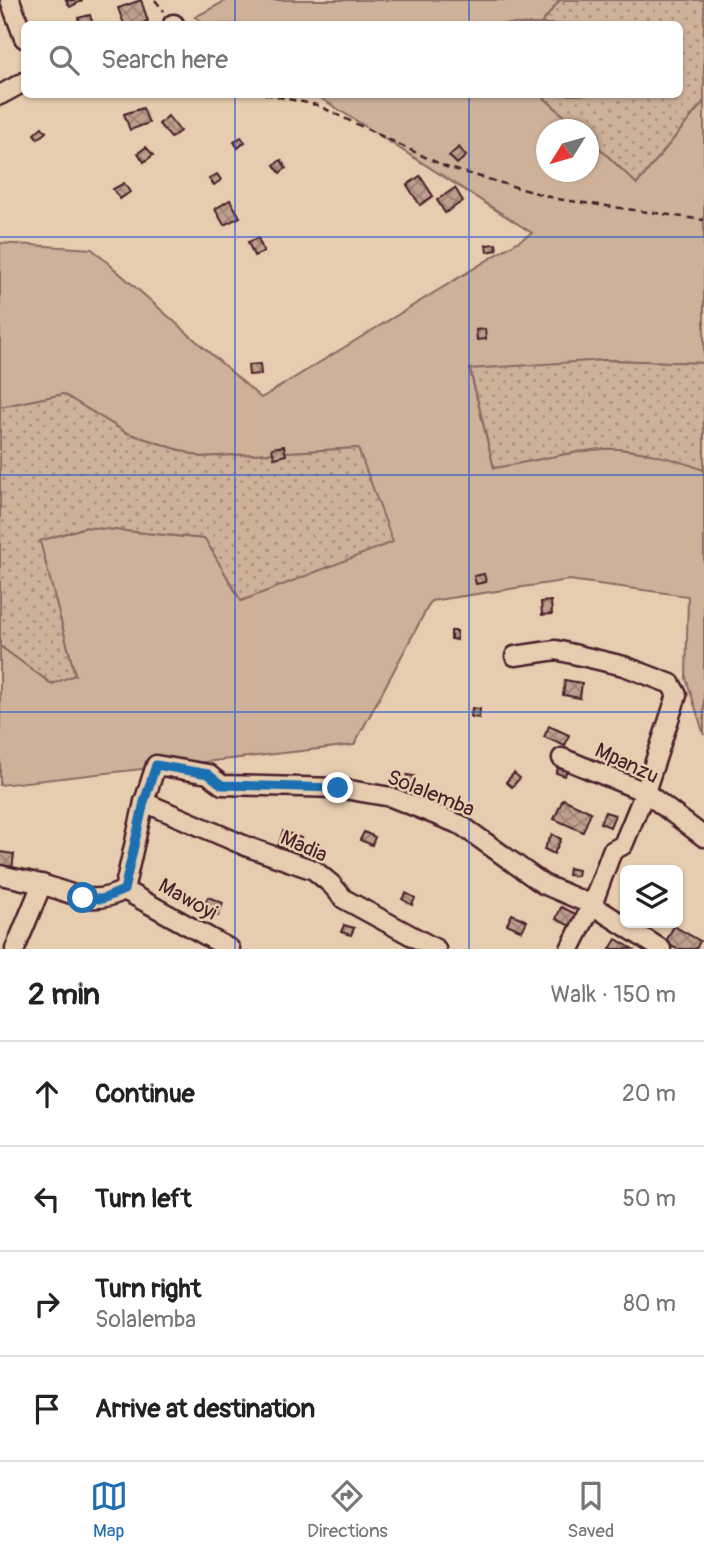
<!DOCTYPE html>
<meta charset="utf-8">
<style>
body{margin:0;font-family:Pangolin,sans-serif;background:#f6f6f6;color:#222}
.controls{position:absolute;right:21px;bottom:21px;display:grid;overflow:hidden;border-radius:10px;box-shadow:0 2px 5px #0004}
.controls button{width:63px;height:63px;display:grid;place-items:center;padding:0;border:0;border-bottom:2px solid #e0e0e0;background:#fff;color:#222;font:35px sans-serif}
.compass{position:absolute;left:536px;top:119px;width:63px;height:63px;border-radius:50%;background:#fff;box-shadow:0 2px 5px #0004;rotate:233deg}
.stop{position:absolute;width:21px;height:21px;margin:-16px;border:5px solid #1f6fb2;border-radius:50%;background:#fff}
.stop.end{background:#1f6fb2;border-color:#fff;box-shadow:0 2px 7px #0008}
.list{margin:0;padding:0;list-style:none}
h2{display:flex;justify-content:space-between;align-items:center;height:91px;margin:0;padding:0 28px;font-size:30px}
h2 small{font-size:23px;font-weight:400;color:#767676}
.list li{display:grid;grid-template-columns:46px 1fr auto;gap:21px;align-items:center;box-sizing:border-box;height:105px;padding:0 28px;border-top:2px solid #e0e0e0}
.list b{display:block;font-size:26px;white-space:nowrap}
.list p{margin:0;font-size:23px;white-space:nowrap;color:#767676}
.list em{font-size:23px;font-style:normal;color:#767676}
.icon{flex:none;width:38px;height:38px;fill:none;stroke:currentColor;stroke-width:2;stroke-linecap:round;stroke-linejoin:round}
.map{position:relative;flex:none;width:704px;height:949px;overflow:hidden}
.search{position:absolute;background:#fff;box-shadow:0 2px 5px #0004;left:21px;right:21px;top:21px;height:77px;display:flex;align-items:center;gap:18px;box-sizing:border-box;padding:0 24px;border-radius:10px;color:#767676;font-size:26px}
.sheet{height:511px;background:#fff}
nav{display:flex;justify-content:space-around;align-items:center;box-sizing:border-box;height:98px;border-top:2px solid #e0e0e0;background:#fff;font-size:19px;color:#767676}
nav a{display:grid;justify-items:center;gap:4px}
nav .on{color:#1f6fb2}
.map>svg:first-child{display:block}
</style>
<div class="map">
<svg width="704" height="949" viewBox="0 0 704 949">
<defs>
<pattern id="garden-dots" width="8" height="8" patternUnits="userSpaceOnUse" patternTransform="scale(1.75)"><rect width="8" height="8" fill="#ceb199"/><path d="M2 2h.1M6 6h.1" fill="none" stroke="#a98f7d" stroke-width="1.8" stroke-linecap="round"/></pattern>
<pattern id="building-cross-hatch" width="8" height="8" patternUnits="userSpaceOnUse" patternTransform="scale(1.75)"><rect width="8" height="8" fill="#be9f8d"/><path d="M0 0l8 8M0 8l8-8" fill="none" stroke="#9c8173"/></pattern>
</defs>
<rect width="100%" height="100%" fill="#e7cdaf"/>
<filter id="ink" filterUnits="userSpaceOnUse"><feTurbulence type="fractalNoise" baseFrequency=".0143" numOctaves="2"/><feDisplacementMap in="SourceGraphic" scale="14" xChannelSelector="R" yChannelSelector="G"/><feConvolveMatrix kernelMatrix="1 2 1 2 8 2 1 2 1" color-interpolation-filters="sRGB"/></filter>
<g filter="url(#ink)">
<g fill="#ceb199" stroke="#8c6862" stroke-width="2">
<path d="M227,0H560L541,24H206L195,17Z"/>
<path d="M316,95H541L579,129L546,130V172H588L589,138L637,184L704,101V363L605,360L470,370L494,468C530,462 567,452 602,449C632,447 676,459 704,470V735L686,678L688,596L569,580L431,601L354,745L0,785V646L52,684L75,674L39,541L86,527L205,539L358,448L201,457L127,433L63,394L0,407V243L92,249L261,398L532,233Z"/>
</g>
<g fill="url(#garden-dots)" stroke="#8c6862" stroke-width="2">
<path d="M560,0H704V101L637,184L589,138L588,130L579,129L541,95L680,94V24H541Z"/>
<path d="M605,360L704,363V470C676,459 632,447 602,449C566,452 530,462 494,468L470,369Z"/>
<path d="M63,394L127,433L201,457L358,448L393,542L241,601L205,539L86,527L40,541L75,675L52,684L0,646V407Z"/>
</g>
<g fill="url(#building-cross-hatch)" stroke="#4a1f2b" stroke-width="2">
<path d="M66,0H82V1L70,7Z"/>
<path d="M141,0L148,21L140,24H124L118,8Z"/>
<path d="M90,15L93,24H80L78,18Z"/>
<path d="M143,108L149,123L130,130L124,114Z"/>
<path d="M168,116L180,131L171,138L159,124Z"/>
<path d="M42,127L46,132L38,139L34,134Z"/>
<path d="M241,137L245,142L238,148L234,142Z"/>
<path d="M146,147L153,155L144,162L138,153Z"/>
<path d="M459,147L466,156L457,164L449,156Z"/>
<path d="M281,160L286,168L280,173L274,165Z"/>
<path d="M217,174L221,180L214,185L209,179Z"/>
<path d="M420,176L433,196L420,205L407,185Z"/>
<path d="M124,183L130,192L120,199L113,189Z"/>
<path d="M455,188L463,201L445,213L437,200Z"/>
<path d="M230,200L240,217L224,225L215,209Z"/>
<path d="M258,238L264,252L254,256L248,242Z"/>
<path d="M496,244L497,250L487,252L486,245Z"/>
<path d="M485,329L486,339L477,340L476,330Z"/>
<path d="M260,364L261,374L249,375L248,365Z"/>
<path d="M284,446L286,455L274,458L272,448Z"/>
<path d="M484,574L486,582L476,584L474,576Z"/>
<path d="M551,601L552,614L542,615L541,602Z"/>
<path d="M451,631H457V640L451,639Z"/>
<path d="M565,680L582,683L580,698L563,695Z"/>
<path d="M472,708L480,709L479,718L471,717Z"/>
<path d="M549,726L569,735L565,746L544,737Z"/>
<path d="M559,766L567,769L565,776L556,773Z"/>
<path d="M514,773L520,778L512,787L506,782Z"/>
<path d="M407,775L414,776L413,784L405,783Z"/>
<path d="M563,799L591,812L583,832L554,819Z"/>
<path d="M605,812L615,815L610,827L600,823Z"/>
<path d="M283,831L301,838L294,856L277,850Z"/>
<path d="M364,832L375,837L372,845L360,840Z"/>
<path d="M552,834L561,839L554,854L544,849Z"/>
<path d="M0,852L14,854L12,870L0,869Z"/>
<path d="M569,868L578,870L577,876L568,875Z"/>
<path d="M406,893L415,898L412,905L402,899Z"/>
<path d="M208,897L223,903L218,916L202,909Z"/>
<path d="M561,907L576,914L570,926L556,919Z"/>
<path d="M512,914L527,921L522,931L507,924Z"/>
<path d="M344,925L354,928L351,935L341,932Z"/>
<path d="M674,926L700,941L696,949H677L665,943Z"/>
<path d="M616,939L633,949H610Z"/>
</g>
<g fill="none" stroke-linecap="round" stroke-linejoin="round">
<defs>
<g id="minor">
<path d="M10,0L24,38"/>
<path d="M173,24H174"/>
<path d="M0,95L24,82"/>
<path d="M515,656L556,650L624,666L671,684L677,695L645,792L623,845L612,851L592,905L570,949"/>
<path d="M562,758L645,792L704,837"/>
<path d="M144,802L248,847L314,870L331,884L344,899L436,949"/>
<path d="M0,875C15,878 30,881 44,885C75,894 93,907 124,890L144,802L156,765L208,774L222,785L338,788L391,797L461,825L543,884L592,905L661,949"/>
<path d="M124,890L230,949"/>
<path d="M15,949L42,884"/>
</g>
</defs>
<use href="#minor" stroke="#4a1f2b" stroke-width="23"/>
<g stroke="#4a1f2b" stroke-width="2.5" stroke-dasharray="7 5" stroke-linecap="butt">
<path d="M155,0L164,11"/>
<path d="M265,94L317,105L446,167L557,199L704,220"/>
</g>
<use href="#minor" stroke="#e7cdaf" stroke-width="18"/>
</g>
</g>
<g fill="none" stroke-linecap="round" stroke-linejoin="round" filter="url(#ink)">
<path stroke="#1f6fb2" stroke-width="9" d="M83,898L102,899L124,890L144,802L156,765L208,774L222,785L338,788"/>
</g>
<path fill="none" stroke="#1d4ed8" stroke-width="2" stroke-opacity="0.55" d="M235,0V24M469,0V24M235,94V949M469,94V949M0,237H704M0,475H704M0,712H704"/>
<g text-anchor="middle" stroke-width="5" stroke-linejoin="round" paint-order="stroke">
<g font-size="21" fill="#4a1f2b" stroke="#e7cdaf">
<text transform="translate(627 763) rotate(25)" y="7">Mpanzu</text>
<text transform="translate(431 793) rotate(22)" y="7">Solalemba</text>
<text transform="translate(304 846) rotate(24)" y="7">Madia</text>
<text transform="translate(188 899) rotate(29)" y="7">Mawoyi</text>
</g>
</g>
</svg>
<div class="controls">
<button><svg class="icon" aria-label="layers" viewBox="0 0 24 24"><path d="M12 4l9 5-9 5-9-5zM3 14l9 5 9-5"/></svg></button>
</div>
<svg class="compass" viewBox="-18 -18 36 36"><path d="M0-13l5 13h-10z" fill="#e53935"/><path d="M0 13l5-13h-10z" fill="#767676"/></svg>
<div class="stop" style="left:83px;top:898px"></div>
<div class="stop end" style="left:338px;top:788px"></div>
<div class="search"><svg class="icon" aria-label="search" viewBox="0 0 24 24"><circle cx="10" cy="10" r="6"/><path d="M15 15l6 6"/></svg>Search here</div>
</div>
<section class="sheet">
<h2>2 min<small>Walk · 150 m</small></h2>
<ul class="list">
<li><svg class="icon" aria-label="ahead" viewBox="0 0 24 24"><path d="M12 20V5M6 11l6-6 6 6"/></svg><div><b>Continue</b></div><em>20 m</em></li>
<li><svg class="icon" aria-label="left" viewBox="0 0 24 24"><path d="M17 20v-9H6M10 6l-5 5 5 5"/></svg><div><b>Turn left</b></div><em>50 m</em></li>
<li><svg class="icon" aria-label="right" viewBox="0 0 24 24"><path d="M7 20v-9h11M14 6l5 5-5 5"/></svg><div><b>Turn right</b><p>Solalemba</p></div><em>80 m</em></li>
<li><svg class="icon" aria-label="arrive" viewBox="0 0 24 24"><path d="M6 21V4h12l-3 4 3 4H6"/></svg><div><b>Arrive at destination</b></div></li>
</ul>
</section>
<nav>
<a class="on"><svg class="icon" aria-label="map" viewBox="0 0 24 24"><path d="M3 6l6-2 6 2 6-2v14l-6 2-6-2-6 2zM9 4v14M15 6v14"/></svg>Map</a>
<a><svg class="icon" aria-label="directions" viewBox="0 0 24 24"><path d="M12 3l9 9-9 9-9-9zM9 14v-3h6M13 9l2 2-2 2"/></svg>Directions</a>
<a><svg class="icon" aria-label="saved" viewBox="0 0 24 24"><path d="M7 4h10v16l-5-4-5 4z"/></svg>Saved</a>
</nav>
